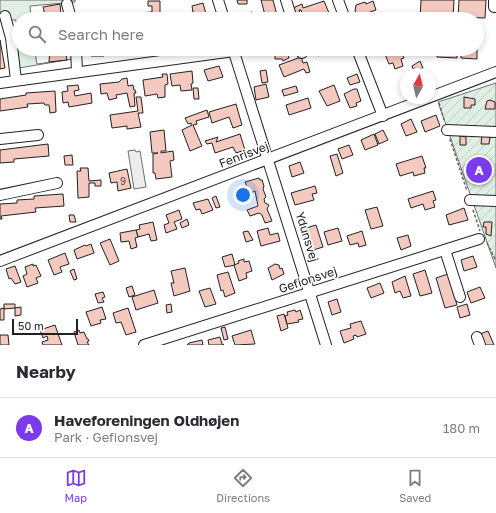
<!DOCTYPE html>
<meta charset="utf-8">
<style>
body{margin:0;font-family:"Golos Text",sans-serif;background:#f2f2f3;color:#2b2b33}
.compass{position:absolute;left:400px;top:68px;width:36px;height:36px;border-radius:50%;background:#fff;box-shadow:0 2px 6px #0003;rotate:8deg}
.scale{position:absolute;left:12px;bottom:10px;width:66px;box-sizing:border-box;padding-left:4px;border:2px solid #222;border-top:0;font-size:11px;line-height:14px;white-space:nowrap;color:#222;-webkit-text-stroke:3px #fff;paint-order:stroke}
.you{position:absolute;left:243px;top:195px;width:14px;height:14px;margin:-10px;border:3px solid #fff;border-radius:50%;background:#1a73e8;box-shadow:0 0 0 6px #1a73e833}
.badge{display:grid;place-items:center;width:26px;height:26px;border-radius:50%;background:#7c3aed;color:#fff;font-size:13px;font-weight:700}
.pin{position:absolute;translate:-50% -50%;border:2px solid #fff;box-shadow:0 1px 4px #0006}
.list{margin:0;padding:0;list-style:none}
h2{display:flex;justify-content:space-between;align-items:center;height:52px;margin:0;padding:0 16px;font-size:17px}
h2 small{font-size:13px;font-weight:400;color:#7c7c81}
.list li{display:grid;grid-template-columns:26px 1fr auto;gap:12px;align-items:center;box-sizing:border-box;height:60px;padding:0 16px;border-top:1px solid #e1e1e2}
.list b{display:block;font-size:15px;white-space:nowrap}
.list p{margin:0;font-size:13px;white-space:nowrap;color:#7c7c81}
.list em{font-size:13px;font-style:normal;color:#7c7c81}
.icon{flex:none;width:22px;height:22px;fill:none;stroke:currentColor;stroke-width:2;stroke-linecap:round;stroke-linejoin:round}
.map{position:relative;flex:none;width:496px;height:345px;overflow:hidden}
.search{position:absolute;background:#fff;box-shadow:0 2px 6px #0003;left:12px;right:12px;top:12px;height:44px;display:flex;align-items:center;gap:10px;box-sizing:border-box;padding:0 14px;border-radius:22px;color:#7c7c81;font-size:15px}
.sheet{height:112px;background:#fff}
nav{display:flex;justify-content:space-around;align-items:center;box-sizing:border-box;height:56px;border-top:1px solid #e1e1e2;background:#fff;font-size:11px;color:#7c7c81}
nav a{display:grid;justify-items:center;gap:2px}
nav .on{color:#7c3aed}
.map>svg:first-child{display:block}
</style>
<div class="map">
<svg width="496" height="345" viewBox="0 0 496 345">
<defs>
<pattern id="garden-furrows" width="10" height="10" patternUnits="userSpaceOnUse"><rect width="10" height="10" fill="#e0efe3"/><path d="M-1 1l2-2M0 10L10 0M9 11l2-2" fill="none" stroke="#c0cdc2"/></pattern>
</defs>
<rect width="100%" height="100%" fill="#fff"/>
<path fill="#e0efe3" stroke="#6f6f6f" d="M0,0H75V2L30,6L31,19H19V49H36L35,52L37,64L72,59L19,68L13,27L16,25V20H12L8,15H0Z"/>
<path fill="url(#garden-furrows)" stroke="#6f6f6f" d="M496,83V268L438,102Z"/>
<path fill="#ededed" stroke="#6f6f6f" d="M135,150L136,152L140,151L146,187L134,189L128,151Z"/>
<g fill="#f3c9c0" stroke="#222">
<path d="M237,0H247V4H238Z"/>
<path d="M261,0H273L278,19H266Z"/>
<path d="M421,0H454L453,19H420Z"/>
<path d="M459,0H486L485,18L458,17Z"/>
<path d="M148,1H160V17H157L158,19H137V13L152,12V6H148Z"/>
<path d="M324,1L329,13L311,19H304L301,10H299L301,16L297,18L294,10L295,7L302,4L303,8Z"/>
<path d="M373,1L376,10L370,12L372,19H360L355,11L356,5L365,2L366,4Z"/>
<path d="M203,3L207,18L176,19V17L193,12L192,6Z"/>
<path d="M60,4L61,15H67V19H46L43,7Z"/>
<path d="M252,12L253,16L249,17L250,19H239L238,16Z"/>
<path d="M0,40L5,68L0,69Z"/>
<path d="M477,43V59L461,58V54H457V58L437,57V49H477Z"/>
<path d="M50,49H65L67,60L49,62Z"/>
<path d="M90,49H104V56H91Z"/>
<path d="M275,49H287L289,58L283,61L282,59H275Z"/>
<path d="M316,49H338L318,56Z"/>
<path d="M393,49H400L404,58L401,59L403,66L395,69L393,63L389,64L384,52Z"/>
<path d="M301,57L303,63L307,62L310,72L306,73L304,69L284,77L279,65Z"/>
<path d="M420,61L423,68L416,70L415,68L413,69L412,66Z"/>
<path d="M219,66L223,77L208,81L204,70Z"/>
<path d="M266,70L268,82L262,83L260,71Z"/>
<path d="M192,71L193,83L191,84L192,90L181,91L180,85L172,86L170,74Z"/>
<path d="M162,74H167L168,84L165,85V97L158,98L157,94L145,96L143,80L163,77Z"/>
<path d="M357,74L360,82L350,85L347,78Z"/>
<path d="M127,78L128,86L133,85L134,90H135L136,93H134L135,106L130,107L127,93L116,95L117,98L109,100L107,93L101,94L100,84L119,82L122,79Z"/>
<path d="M266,84L269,97L256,100L254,87Z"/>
<path d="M78,85L79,90L74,91L75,96L91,93L92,103L69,107L68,102L63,103L62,92L68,91L67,86Z"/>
<path d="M334,85L340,101L327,106L319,91Z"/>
<path d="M296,86L298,92L284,96L282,90Z"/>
<path d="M193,88H198L199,99H194Z"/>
<path d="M354,89H357L361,101L356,103L357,106L350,108L344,94Z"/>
<path d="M55,91L56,112L50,113L49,105H45L44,103L27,104L28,107L0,111V99L26,95V93Z"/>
<path d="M136,97H141L143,113H138L141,127L127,129V126L112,128L110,115L138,111Z"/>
<path d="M464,97L475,99V105H471V108H464Z"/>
<path d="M308,98L311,108L289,115L286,105Z"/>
<path d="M490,100L495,102V109H485L487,101Z"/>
<path d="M236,104L242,125L233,128L229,117L212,123L209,112Z"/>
<path d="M207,110L209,117L196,121L197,124L193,125L202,146L190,151L182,130L192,125L191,123L188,124L185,118Z"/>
<path d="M436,115L440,126L425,132L421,121Z"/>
<path d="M411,119L417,132L406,136L401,124Z"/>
<path d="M164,130L166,151H161V153L173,151L174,160L170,161L172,177L156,179L155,173H153V154L158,153H152L150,132Z"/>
<path d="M383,130L388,140L379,144L375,134Z"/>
<path d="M240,134L245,150L236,153L233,147L215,153L212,143L207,144L205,141L218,137L216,142Z"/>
<path d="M374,134L378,145L365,150L361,140Z"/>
<path d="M460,136L466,137V145H460Z"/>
<path d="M482,136L490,137L489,144H481Z"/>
<path d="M48,144L49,156L14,159V162L0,163V150Z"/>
<path d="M349,145L353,155L342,159L338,149Z"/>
<path d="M337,154L343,173L336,176L330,156Z"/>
<path d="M72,155L73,165H65L64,156Z"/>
<path d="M422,156L426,168H424L425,173L414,176L413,172L400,176L396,164Z"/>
<path d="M300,162L304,173L292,177L289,166Z"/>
<path d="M80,168H88L89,181L101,180V186H95V183H89V197L78,198L77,171H81Z"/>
<path d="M127,169L131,188L118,191L117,182L111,183L109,173Z"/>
<rect x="484" y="169" width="8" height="7"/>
<path d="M469,171H478L479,176L469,177Z"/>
<path d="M259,178L260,180H262L264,186L263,189L266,197L264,199L265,203L269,205L267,209L272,221L265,223L262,215L259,213L250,216L247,210L258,206L255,191L251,193L252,195L246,197L243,189L247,187L245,182Z"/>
<path d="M315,186L317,193L312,194L314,200L295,205L291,193Z"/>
<path d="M433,191L436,200L433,201L435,207L425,210L423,204L411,208L408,199Z"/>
<path d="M63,194L64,206L35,208L36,212L1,216L2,219H0V204L17,203V200L34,199V196Z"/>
<path d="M216,196L220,207L216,208L212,198Z"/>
<path d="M208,199L213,210L202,214L200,209L196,210L193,203Z"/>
<path d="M377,207L383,226L371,229L365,210Z"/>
<path d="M464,208L468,220L449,225L446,215Z"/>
<path d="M179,210L182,219L174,222L177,229L166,233L164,225L169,223L166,215Z"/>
<path d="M69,215H74L76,222H70Z"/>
<path d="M187,219L189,225L182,228L180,223Z"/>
<path d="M153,222L157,240L151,241L149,234L138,237L136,230L140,229L139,225Z"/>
<path d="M484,222H492L491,236L486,234V227H483Z"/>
<path d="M316,225L323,247L310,251L303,229Z"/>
<path d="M268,228L270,235L278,233L280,241L261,246L257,231Z"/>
<path d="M338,228L342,241L328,245L324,232Z"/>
<path d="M136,230L138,237L135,238L137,247L131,249L129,241L121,242L120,233Z"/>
<path d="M248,231L253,240L246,242L243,232Z"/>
<path d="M362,231L366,245L359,247L358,243L350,245L347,236Z"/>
<path d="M408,235L411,246L401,250L397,238Z"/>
<path d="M110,239L119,261L110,265L100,243Z"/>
<path d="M91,244L94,253L77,259L74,250L85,245L86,246Z"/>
<path d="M65,253L69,264L60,267L62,272L54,275L48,260Z"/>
<path d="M232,254L235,265L225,267L222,257Z"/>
<path d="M473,256L477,267L464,271L461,260Z"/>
<path d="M244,259V262L249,261L252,271L246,273L247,278L239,281L234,265L239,263L238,261Z"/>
<path d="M33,264V266L36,265L41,276L36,278L38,283L27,287L23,276L27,274L25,267Z"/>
<path d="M275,264L279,265L280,269L282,268L284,274L272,280L268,268Z"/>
<path d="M15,266L21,282L15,284L11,278L9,279L6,269Z"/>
<path d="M185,268L190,291L174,296L171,283H174L171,271Z"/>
<path d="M74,269L77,279L74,280L70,271Z"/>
<path d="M425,270L432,293L420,296L413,274Z"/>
<path d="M228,272L235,293L225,297L223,290L221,291L217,275Z"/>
<path d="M448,274L457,305L445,308L436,278Z"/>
<path d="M405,276L411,296L403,298L400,291L395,293L392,282Z"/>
<path d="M380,283L384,293L371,298L367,288Z"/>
<path d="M132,286L135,295L129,297L126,288Z"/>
<path d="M480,287L485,298L471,303L467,292Z"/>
<path d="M210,288L216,304L205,307L199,291Z"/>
<path d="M154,290L158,303L136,310L132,297Z"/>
<path d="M103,292L105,297L102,298L104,302L98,303L95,294Z"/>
<path d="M337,299L341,312L332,315L328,302Z"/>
<path d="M4,304H15V308L21,307V315L15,316V308L4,309Z"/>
<path d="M171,304L172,312L167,313L166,305Z"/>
<path d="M467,304L470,315L460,318L457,307Z"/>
<path d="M102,307L106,319L100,320L101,323L91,326L86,312Z"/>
<path d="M4,308V320H0V309Z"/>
<path d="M128,308L136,332L126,335L121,322L116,323L113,313Z"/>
<path d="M295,310L296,312L300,310L303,319L298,320L299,322L287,324L285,316L288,315L287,312Z"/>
<path d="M284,314L288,328L281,331L277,316Z"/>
<path d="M361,321L366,334L357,337L356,335L353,336L354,339L344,343L340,331L351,328L350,324Z"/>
<path d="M55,325L62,345H43L42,342L48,340L47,336L43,338L40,330Z"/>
<path d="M225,327L228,339L224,340L221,328Z"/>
<path d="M79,330L80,333L84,332L87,339H88L89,341L87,342L89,345H78L74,332Z"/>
<path d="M251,330L255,344L235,345L232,336Z"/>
<path d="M488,331L494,345H482L480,334Z"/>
<path d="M0,335H8L9,345H0Z"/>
<path d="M220,337L222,344L224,345H209L208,340Z"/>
<path d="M202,340L203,345H187L189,343Z"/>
</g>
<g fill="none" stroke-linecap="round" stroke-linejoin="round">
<defs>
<g id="minor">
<path d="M218,0L224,19"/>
<path d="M286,0L292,19"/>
<path d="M338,0L345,19"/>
<path d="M494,0V7H496"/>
<path d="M67,4L71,19"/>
<path d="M5,16L11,38L16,80"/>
<path d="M76,49L77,72"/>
<path d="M233,49L326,345"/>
<path d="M301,49L302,53"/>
<path d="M357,49L383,116"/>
<path d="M0,83L234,51"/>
<path d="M447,130L496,132"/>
<path d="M0,139L38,135"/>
<path d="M0,195L57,183"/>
<path d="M470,200L496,201"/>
<path d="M445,250L460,297"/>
<path d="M0,261L496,72"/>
<path d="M477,337L480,345"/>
<path d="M144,345L479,239"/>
</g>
</defs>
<use href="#minor" stroke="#222" stroke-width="12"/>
<g stroke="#646464" stroke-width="1.5" stroke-dasharray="3 2" stroke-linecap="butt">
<path d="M439,103L444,120"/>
<path d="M450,139L467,191"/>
<path d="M473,210L480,231"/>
<path d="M487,243L496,261"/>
</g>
<use href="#minor" stroke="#fff" stroke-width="10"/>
</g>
<g text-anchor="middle" stroke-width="3" stroke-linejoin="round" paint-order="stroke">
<g font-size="10" fill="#564c4a">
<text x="123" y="185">9</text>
</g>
<g font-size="12" fill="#222" stroke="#fff">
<text transform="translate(244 155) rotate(-21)" y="4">Fenrisvej</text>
<text transform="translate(307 237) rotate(73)" y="4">Ydunsvej</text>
<text transform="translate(308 280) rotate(-18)" y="4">Gefionsvej</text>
</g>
</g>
</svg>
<svg class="compass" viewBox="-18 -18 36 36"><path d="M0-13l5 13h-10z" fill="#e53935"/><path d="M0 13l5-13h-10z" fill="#7c7c81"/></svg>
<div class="scale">50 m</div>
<div class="you"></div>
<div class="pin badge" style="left:479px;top:170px">A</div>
<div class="search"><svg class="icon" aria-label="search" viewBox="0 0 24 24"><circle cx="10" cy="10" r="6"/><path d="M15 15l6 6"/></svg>Search here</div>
</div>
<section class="sheet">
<h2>Nearby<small></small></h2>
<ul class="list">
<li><span class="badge">A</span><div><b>Haveforeningen Oldhøjen</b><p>Park · Gefionsvej</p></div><em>180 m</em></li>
</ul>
</section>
<nav>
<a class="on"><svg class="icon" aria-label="map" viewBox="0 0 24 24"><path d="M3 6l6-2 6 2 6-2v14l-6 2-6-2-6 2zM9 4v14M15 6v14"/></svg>Map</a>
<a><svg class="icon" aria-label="directions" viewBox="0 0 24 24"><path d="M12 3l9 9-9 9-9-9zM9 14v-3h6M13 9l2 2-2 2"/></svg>Directions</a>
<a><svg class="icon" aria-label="saved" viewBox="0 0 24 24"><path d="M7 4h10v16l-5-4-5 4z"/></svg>Saved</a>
</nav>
